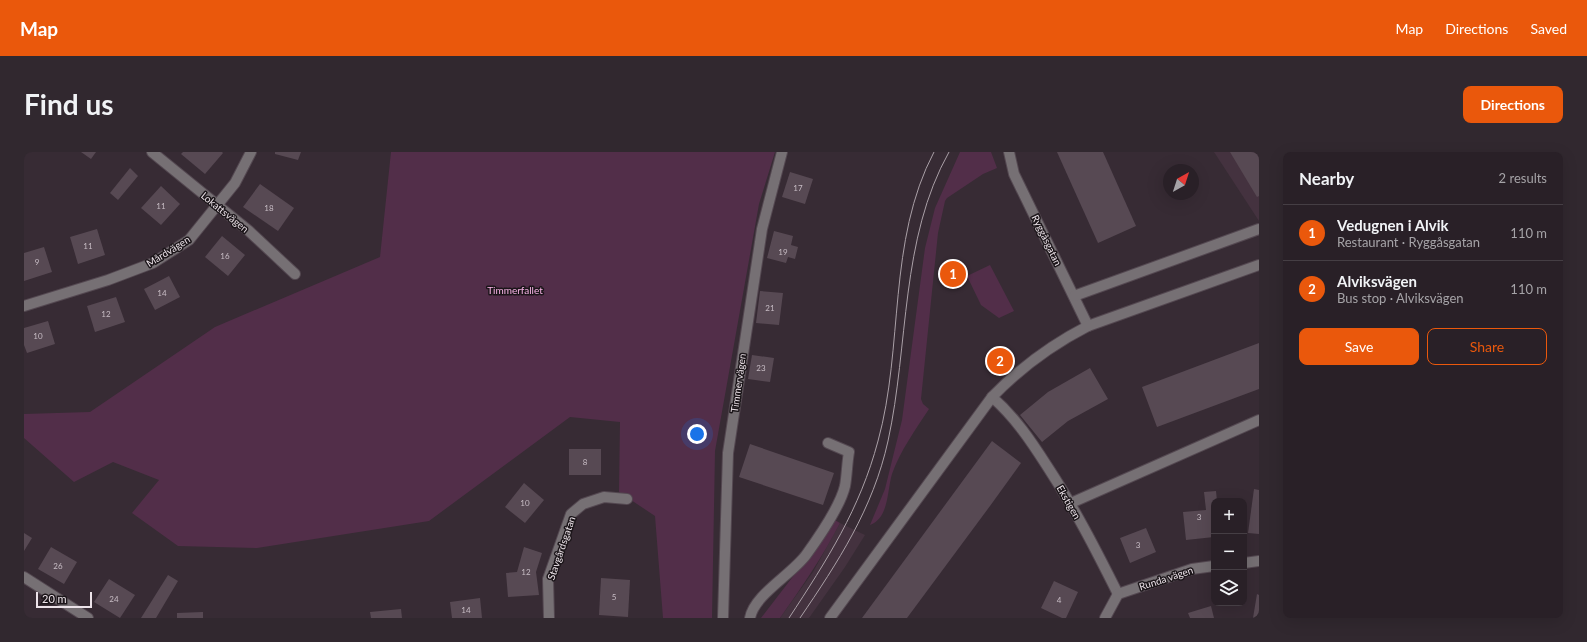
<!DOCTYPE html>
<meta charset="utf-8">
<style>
body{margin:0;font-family:Lato,sans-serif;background:#31282f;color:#f1f3f6}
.controls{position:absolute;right:12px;bottom:12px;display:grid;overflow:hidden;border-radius:8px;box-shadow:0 4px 16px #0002}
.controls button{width:36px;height:36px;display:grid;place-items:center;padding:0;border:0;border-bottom:1px solid #453e44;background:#292027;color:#f1f3f6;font:20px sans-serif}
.compass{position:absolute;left:1139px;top:12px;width:36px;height:36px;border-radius:50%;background:#292027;box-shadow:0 4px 16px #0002;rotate:39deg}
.scale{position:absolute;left:12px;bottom:10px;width:56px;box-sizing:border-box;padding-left:4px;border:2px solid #ece3e9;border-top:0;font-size:11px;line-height:14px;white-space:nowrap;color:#ece3e9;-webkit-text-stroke:3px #1b1519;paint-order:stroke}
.you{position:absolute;left:673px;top:282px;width:14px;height:14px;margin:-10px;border:3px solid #fff;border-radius:50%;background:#1a73e8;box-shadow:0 0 0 6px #1a73e833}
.badge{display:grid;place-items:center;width:26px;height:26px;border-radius:50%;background:#ea580c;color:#fff;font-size:13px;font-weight:700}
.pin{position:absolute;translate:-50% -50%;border:2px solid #fff;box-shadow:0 1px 4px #0006}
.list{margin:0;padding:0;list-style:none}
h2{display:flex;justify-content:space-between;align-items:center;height:52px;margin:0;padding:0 16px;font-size:17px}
h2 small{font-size:13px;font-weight:400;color:#a5a3a7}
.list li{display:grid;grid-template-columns:26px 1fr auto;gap:12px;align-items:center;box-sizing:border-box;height:56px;padding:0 16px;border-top:1px solid #453e44}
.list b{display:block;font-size:15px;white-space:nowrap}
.list p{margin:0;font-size:13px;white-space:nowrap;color:#a5a3a7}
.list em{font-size:13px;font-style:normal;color:#a5a3a7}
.actions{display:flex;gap:8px;padding:12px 16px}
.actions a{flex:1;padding:9px 0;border:1px solid #ea580c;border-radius:8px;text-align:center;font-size:14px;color:#ea580c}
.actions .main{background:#ea580c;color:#fff}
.icon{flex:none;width:22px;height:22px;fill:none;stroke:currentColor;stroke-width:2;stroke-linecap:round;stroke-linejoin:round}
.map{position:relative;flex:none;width:1235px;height:466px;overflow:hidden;border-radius:8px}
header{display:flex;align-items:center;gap:24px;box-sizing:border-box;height:56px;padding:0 20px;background:#ea580c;color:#fff}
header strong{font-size:19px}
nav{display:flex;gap:22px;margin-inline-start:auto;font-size:14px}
.intro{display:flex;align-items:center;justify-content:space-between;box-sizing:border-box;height:96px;padding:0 24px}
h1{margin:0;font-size:28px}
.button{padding:10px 18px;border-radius:8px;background:#ea580c;color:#fff;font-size:14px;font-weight:700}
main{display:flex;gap:24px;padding:0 24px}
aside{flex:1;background:#292027;border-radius:8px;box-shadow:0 4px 16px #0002}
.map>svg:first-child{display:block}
</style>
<header>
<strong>Map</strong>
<nav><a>Map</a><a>Directions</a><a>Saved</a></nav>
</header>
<div class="intro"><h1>Find us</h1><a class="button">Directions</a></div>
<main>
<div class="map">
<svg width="1235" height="466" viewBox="0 0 1235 466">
<rect width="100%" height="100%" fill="#372b34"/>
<g fill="#44323f">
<path d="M1190,0H1235V69Z"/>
<path d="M816,371L841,383L821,415L785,466H756L789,420Z"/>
</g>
<g fill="#522e49">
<path d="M367,0H751L735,52L691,299L688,466H639L631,364L595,340L596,270L546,265L405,369L233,396L154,394L108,361L135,328L89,310L50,330L0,286V262L66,260L191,175L356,105Z"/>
<path d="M936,0H967L973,16L959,22L923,46L921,49L914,81L897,247L899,252L905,257C892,277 876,299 868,322C863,339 865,366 846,373L861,337L878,268L901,96L911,56Z"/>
<path d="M966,113L990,159L975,166L957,153L943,124Z"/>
<path d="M809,367L816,371C799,404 778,435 756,466H737L777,414Z"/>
</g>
<g fill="#574953">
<path d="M57,0H72L67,7Z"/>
<path d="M159,0H198L199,1L181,22L157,2Z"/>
<path d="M251,0H277L274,8L251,2Z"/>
<path d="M1033,0H1079L1112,74L1074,91Z"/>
<path d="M1206,0H1235V44L1233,45Z"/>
<path d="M106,16L114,24L94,48L86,41Z"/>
<path d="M766,20L789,27L781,52L758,45Z"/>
<path d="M236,32L270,56L254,79L219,55Z"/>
<path d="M137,34L156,52L137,73L117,56Z"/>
<path d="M73,77L81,103L54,112L46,85Z"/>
<path d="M750,79L769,84L767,93L774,95L771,107L764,105L762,111L743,106Z"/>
<path d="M198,84L221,103L204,124L181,105Z"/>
<path d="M20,95L28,120L0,129V101Z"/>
<path d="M145,124L156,145L131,158L120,137Z"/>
<path d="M736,139L759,141L755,173L732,171Z"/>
<path d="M92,145L101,170L71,180L63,154Z"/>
<path d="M24,169L31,192L3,201L0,193V176Z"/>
<path d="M1235,191V237L1133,275L1118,235Z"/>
<path d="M728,203L750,206L746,230L724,227Z"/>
<path d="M1066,216L1084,247L1044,269L1018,290L996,263L1024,240Z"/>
<path d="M968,289L997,311L966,354L883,466H838Z"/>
<path d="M726,292L810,321L799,353L715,325Z"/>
<rect x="545" y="297" width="32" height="26"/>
<path d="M500,331L520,348L501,371L481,355Z"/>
<path d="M1230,337L1235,338V382L1224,381Z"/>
<path d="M1192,339L1193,349H1190V370H1189L1190,385L1162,388L1159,360L1182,358L1180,340Z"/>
<path d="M1122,376L1132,400L1106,411L1096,386Z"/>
<path d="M0,381L8,386L0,399Z"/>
<path d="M27,395L53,410L40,432L14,417Z"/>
<path d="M500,395L518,401L512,420L515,443L484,445L482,421L493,420Z"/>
<path d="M144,423L154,429L132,466H117Z"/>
<path d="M577,426L606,428L604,465L575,463Z"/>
<path d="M85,427L111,443L96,466L70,450Z"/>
<path d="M1030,429L1054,440L1042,466H1038L1017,456Z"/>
<path d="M1233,442L1235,443V466H1229Z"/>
<path d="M456,446L458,466H428L426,450Z"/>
<path d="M1187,454L1190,466H1166L1164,461Z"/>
<path d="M377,457L378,466H347L346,460Z"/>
<path d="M179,460V466H153V461Z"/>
</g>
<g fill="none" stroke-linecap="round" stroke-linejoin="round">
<defs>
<g id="minor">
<path d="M128,0L225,79L271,122"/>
<path d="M985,0L990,22L1064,174"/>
<path d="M1050,144L1235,77"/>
<path d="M0,154L84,128L129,111L165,88L211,31L227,0"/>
<path d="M968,245C991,265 1007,289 1023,314C1050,355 1072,398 1094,442"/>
<path d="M1047,351L1235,268"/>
<path d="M1220,411L1235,409"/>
<path d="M0,425L64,466"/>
<path d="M1094,442L1168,417L1190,414"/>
<path d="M525,466L524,427L547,362L559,352L580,345L603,347"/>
<path d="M699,466L704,301L738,77L758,0"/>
<path d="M726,466C730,443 767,423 782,403C795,385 816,355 821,334C823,323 823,311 825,300L804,291"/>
<path d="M806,466L968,245C997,215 1027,193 1064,174L1235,113"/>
<path d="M1081,466L1094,442"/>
</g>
</defs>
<use href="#minor" stroke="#544851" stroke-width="12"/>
<use href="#minor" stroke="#767074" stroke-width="10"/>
<g stroke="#aaa0a7" stroke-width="1">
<path d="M765,466C803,408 836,357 854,289C880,195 863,89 910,0"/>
<path d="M776,466C814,410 849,357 864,289C885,193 876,87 925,0"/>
</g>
</g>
<g text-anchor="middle" stroke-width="3" stroke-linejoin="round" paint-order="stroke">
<g font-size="8" fill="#c7bcc4">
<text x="774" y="39">17</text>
<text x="137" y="57">11</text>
<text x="245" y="59">18</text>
<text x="64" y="97">11</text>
<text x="759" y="103">19</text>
<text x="201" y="107">16</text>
<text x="13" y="113">9</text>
<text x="138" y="144">14</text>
<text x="746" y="159">21</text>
<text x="82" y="165">12</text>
<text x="14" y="187">10</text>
<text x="737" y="219">23</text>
<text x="561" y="313">8</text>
<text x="501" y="354">10</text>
<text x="1175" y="368">3</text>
<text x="1114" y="396">3</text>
<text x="34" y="417">26</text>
<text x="502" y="423">12</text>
<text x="590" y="448">5</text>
<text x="90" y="450">24</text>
<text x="1035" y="451">4</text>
<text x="442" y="461">14</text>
</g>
<g font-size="10" fill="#ece3e9" stroke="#1b1519">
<text transform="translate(201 60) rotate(39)" y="4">Lokattsvägen</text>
<text transform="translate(1023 88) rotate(64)" y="4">Ryggåsgatan</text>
<text transform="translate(144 99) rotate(-32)" y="4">Mårdvägen</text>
<text transform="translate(714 231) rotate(-82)" y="4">Timmervägen</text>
<text transform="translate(1045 350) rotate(60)" y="4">Ekstigen</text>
<text transform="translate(537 396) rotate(-71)" y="4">Stavgårdsgatan</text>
<text transform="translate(1142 426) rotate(-18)" y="4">Runda vägen</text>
</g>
<g font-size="10" fill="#f9b4e7" stroke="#1b1519">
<text x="491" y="142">Timmerfallet</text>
</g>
</g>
</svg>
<div class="controls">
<button>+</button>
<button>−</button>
<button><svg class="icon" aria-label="layers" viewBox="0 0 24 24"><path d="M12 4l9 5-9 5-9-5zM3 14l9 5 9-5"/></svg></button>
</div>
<svg class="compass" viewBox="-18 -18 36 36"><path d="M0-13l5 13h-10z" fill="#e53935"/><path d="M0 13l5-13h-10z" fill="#a5a3a7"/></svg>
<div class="scale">20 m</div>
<div class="you"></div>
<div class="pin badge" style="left:929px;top:122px">1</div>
<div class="pin badge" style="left:976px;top:209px">2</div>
</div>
<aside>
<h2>Nearby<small>2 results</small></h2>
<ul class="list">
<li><span class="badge">1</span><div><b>Vedugnen i Alvik</b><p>Restaurant · Ryggåsgatan</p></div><em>110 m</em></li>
<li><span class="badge">2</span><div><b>Alviksvägen</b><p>Bus stop · Alviksvägen</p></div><em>110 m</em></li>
</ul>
<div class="actions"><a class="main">Save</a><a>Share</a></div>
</aside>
</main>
